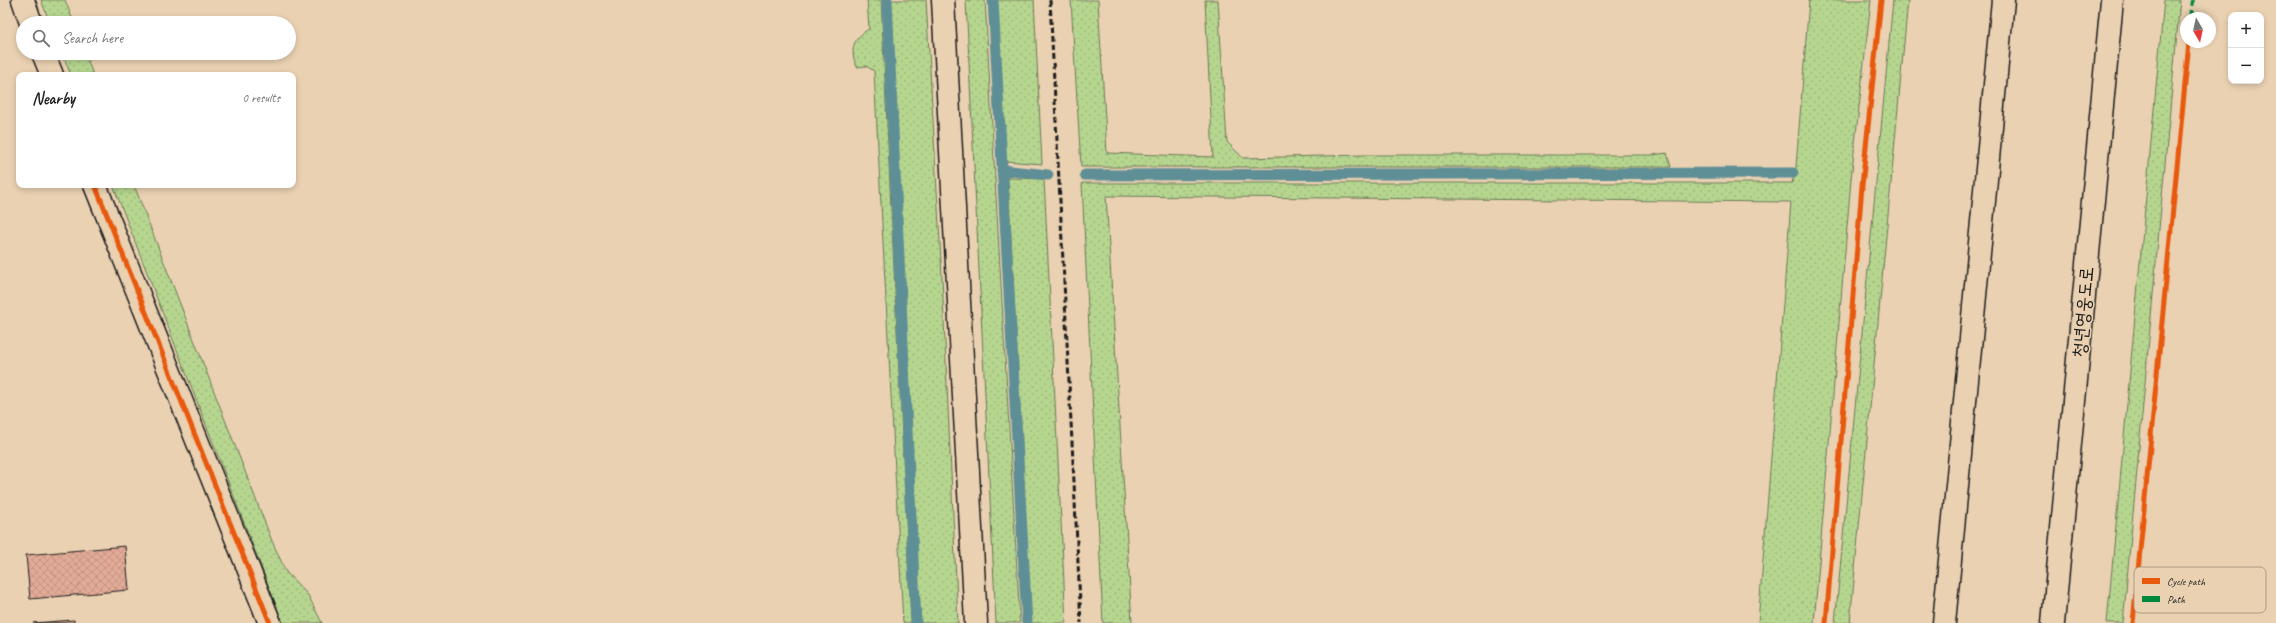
<!DOCTYPE html>
<meta charset="utf-8">
<style>
body{margin:0;font-family:Caveat,"Poor Story",sans-serif;background:#f2f2f2;color:#222}
.controls{position:absolute;right:12px;top:12px;display:grid;overflow:hidden;border-radius:8px;box-shadow:0 2px 6px #0003}
.controls button{width:36px;height:36px;display:grid;place-items:center;padding:0;border:0;border-bottom:1px solid #e0e0e0;background:#fff;color:#222;font:20px sans-serif}
.compass{position:absolute;left:2180px;top:12px;width:36px;height:36px;border-radius:50%;background:#fff;box-shadow:0 2px 6px #0003;rotate:171deg}
.list{margin:0;padding:0;list-style:none}
h2{display:flex;justify-content:space-between;align-items:center;height:52px;margin:0;padding:0 16px;font-size:17px}
h2 small{font-size:13px;font-weight:400;color:#767676}
.icon{flex:none;width:22px;height:22px;fill:none;stroke:currentColor;stroke-width:2;stroke-linecap:round;stroke-linejoin:round}
.map{position:relative;flex:none;width:2276px;height:623px;overflow:hidden}
.search{position:absolute;background:#fff;box-shadow:0 2px 6px #0003;left:16px;top:16px;width:280px;height:44px;display:flex;align-items:center;gap:10px;box-sizing:border-box;padding:0 14px;border-radius:22px;color:#767676;font-size:15px}
.panel{position:absolute;background:#fff;box-shadow:0 2px 6px #0003;left:16px;top:72px;width:280px;height:116px;border-radius:8px}
.map>svg:first-child{display:block}
</style>
<div class="map">
<svg width="2276" height="623" viewBox="0 0 2276 623">
<defs>
<pattern id="grass-dots" width="8" height="8" patternUnits="userSpaceOnUse"><rect width="8" height="8" fill="#b6d68f"/><path d="M2 2h.1M6 6h.1" fill="none" stroke="#9cb77b" stroke-width="1.8" stroke-linecap="round"/></pattern>
<pattern id="building-cross-hatch" width="8" height="8" patternUnits="userSpaceOnUse"><rect width="8" height="8" fill="#e2ab97"/><path d="M0 0l8 8M0 8l8-8" fill="none" stroke="#c19382"/></pattern>
</defs>
<rect width="100%" height="100%" fill="#ead1b2"/>
<filter id="ink" filterUnits="userSpaceOnUse"><feTurbulence type="fractalNoise" baseFrequency=".025" numOctaves="2"/><feDisplacementMap in="SourceGraphic" scale="8" xChannelSelector="R" yChannelSelector="G"/><feConvolveMatrix kernelMatrix="1 2 1 2 8 2 1 2 1" color-interpolation-filters="sRGB"/></filter>
<g filter="url(#ink)">
<g fill="url(#grass-dots)" stroke="#697956">
<path d="M41,0H65L74,23H50Z"/>
<path d="M867,0H881L911,623H903L874,71L866,66L857,67C849,50 853,38 869,29Z"/>
<path d="M889,0H926L942,277L958,623H919Z"/>
<path d="M966,0H985L1020,623H996Z"/>
<path d="M997,0H1034L1042,164L1005,161Z"/>
<path d="M1071,0H1098L1107,153L1213,157L1205,0H1218L1227,142L1243,158L1363,155H1653L1667,153L1671,167H1081Z"/>
<path d="M1809,0H1871L1851,179L1814,623H1758L1791,202L1106,196L1132,623H1103L1082,183H1792L1796,167Z"/>
<path d="M1893,0H1908L1850,623H1835Z"/>
<path d="M2164,0H2180L2123,623H2107Z"/>
<path d="M62,53H85L93,75H71Z"/>
<path d="M1008,178L1044,179L1066,623H1031Z"/>
<path d="M113,185H134L272,541L286,572L308,595L322,623H283Z"/>
</g>
<g fill="none" stroke-linecap="round" stroke-linejoin="round">
<g stroke="#5f8f96" stroke-width="11">
<path d="M887,0L916,623"/>
<path d="M993,0L1027,623"/>
<path d="M1002,170L1048,175"/>
<path d="M1085,175L1793,173"/>
</g>
</g>
<g fill="url(#building-cross-hatch)" stroke="#1c1c1c">
<path d="M125,546L129,590L30,599L26,555Z"/>
<path d="M74,620V623H33Z"/>
</g>
<g fill="none" stroke-linecap="round" stroke-linejoin="round">
<defs>
<g id="minor">
<path d="M23,0L31,23"/>
<path d="M43,53L52,75"/>
<path d="M95,185L270,623"/>
</g>
<path id="major" d="M943,0L976,623"/>
<g id="highway">
<path d="M1944,623L2003,0"/>
<path d="M2053,623L2112,0"/>
</g>
</defs>
<use href="#minor" stroke="#1c1c1c" stroke-width="25"/>
<use href="#major" stroke="#1c1c1c" stroke-width="25"/>
<use href="#highway" stroke="#1c1c1c" stroke-width="25"/>
<use href="#minor" stroke="#ead1b2" stroke-width="22"/>
<use href="#major" stroke="#ead1b2" stroke-width="22"/>
<use href="#highway" stroke="#ead1b2" stroke-width="22"/>
<path stroke="#1c1c1c" stroke-width="3" stroke-dasharray="6 3" stroke-linecap="butt" d="M1050,0L1081,623"/>
<path stroke="#00873e" stroke-width="4" stroke-dasharray="8 4" stroke-linecap="butt" d="M2191,18L2193,0"/>
<defs>
<g id="cycleway">
<path d="M95,185L270,623"/>
<path d="M1826,623L1862,186L1881,0"/>
<path d="M2133,623L2189,42"/>
</g>
</defs>
<use href="#cycleway" stroke="#ead1b2" stroke-width="8"/>
<use href="#cycleway" stroke="#e8590c" stroke-width="5"/>
</g>
</g>
<g text-anchor="middle" stroke-width="3" stroke-linejoin="round" paint-order="stroke">
<g font-size="19" fill="#1c1c1c" stroke="#ead1b2">
<text transform="translate(2082 312) rotate(-85)" y="7">청년영웅도로</text>
</g>
</g>
<rect x="2134" y="567" width="132" height="46" rx="6" fill="#ead1b2" stroke="#ac9b85" stroke-width="1"/>
<rect x="2142" y="578" width="18" height="6" fill="#e8590c"/>
<rect x="2142" y="596" width="18" height="6" fill="#00873e"/>
<g font-size="11" fill="#1c1c1c">
<text x="2167" y="585">Cycle path</text>
<text x="2167" y="603">Path</text>
</g>
</svg>
<div class="controls">
<button>+</button>
<button>−</button>
</div>
<svg class="compass" viewBox="-18 -18 36 36"><path d="M0-13l5 13h-10z" fill="#e53935"/><path d="M0 13l5-13h-10z" fill="#767676"/></svg>
<div class="search"><svg class="icon" aria-label="search" viewBox="0 0 24 24"><circle cx="10" cy="10" r="6"/><path d="M15 15l6 6"/></svg>Search here</div>
<section class="panel">
<h2>Nearby<small>0 results</small></h2>
<ul class="list">
</ul>
</section>
</div>
